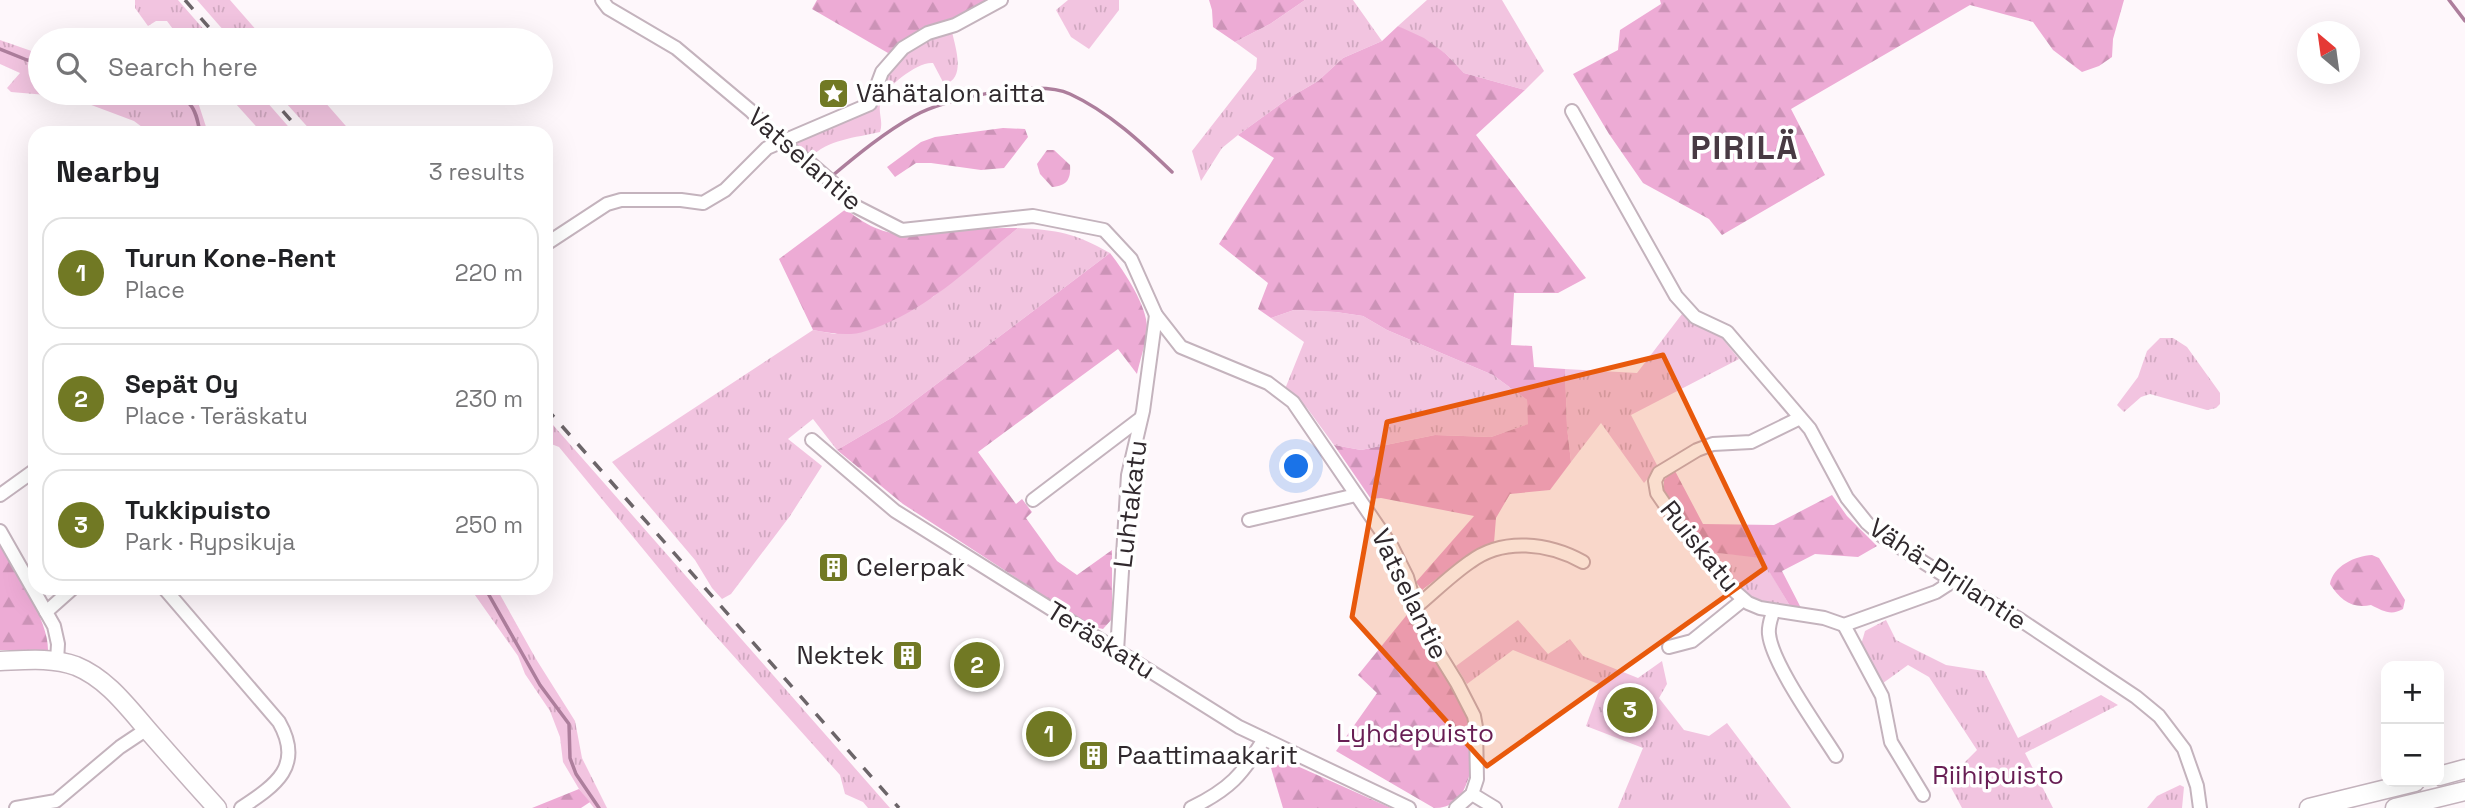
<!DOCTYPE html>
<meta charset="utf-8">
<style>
body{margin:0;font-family:"Space Grotesk",sans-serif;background:#f2f2f2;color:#202124}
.controls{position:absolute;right:21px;bottom:21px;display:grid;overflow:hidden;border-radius:14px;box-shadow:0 7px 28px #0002}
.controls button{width:63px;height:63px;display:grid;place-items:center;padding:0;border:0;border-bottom:2px solid #e0e0e0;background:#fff;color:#202124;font:35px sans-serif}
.compass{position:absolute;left:2297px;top:21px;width:63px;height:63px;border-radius:50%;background:#fff;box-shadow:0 7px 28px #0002;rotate:331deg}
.you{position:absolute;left:1297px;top:467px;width:24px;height:24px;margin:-18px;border:5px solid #fff;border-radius:50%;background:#1a73e8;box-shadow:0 0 0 10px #1a73e833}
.badge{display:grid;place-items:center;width:46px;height:46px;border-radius:50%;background:#717924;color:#fff;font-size:23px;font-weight:700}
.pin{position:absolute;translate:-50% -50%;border:4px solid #fff;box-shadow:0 2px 7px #0006}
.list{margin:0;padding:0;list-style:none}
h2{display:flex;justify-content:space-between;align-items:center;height:91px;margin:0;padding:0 28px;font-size:30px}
h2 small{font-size:23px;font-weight:400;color:#757577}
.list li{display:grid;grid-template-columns:46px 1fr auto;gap:21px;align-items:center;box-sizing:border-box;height:112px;margin:0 14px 14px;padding:0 14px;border:2px solid #e0e0e0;border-radius:21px}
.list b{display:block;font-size:26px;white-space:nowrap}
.list p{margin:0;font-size:23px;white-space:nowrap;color:#757577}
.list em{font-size:23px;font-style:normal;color:#757577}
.icon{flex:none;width:38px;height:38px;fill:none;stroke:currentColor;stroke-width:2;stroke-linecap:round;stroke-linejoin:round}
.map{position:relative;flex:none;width:2465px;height:808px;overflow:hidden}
.search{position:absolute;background:#fff;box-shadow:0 7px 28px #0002;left:28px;top:28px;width:525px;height:77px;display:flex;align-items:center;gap:18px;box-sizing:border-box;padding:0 24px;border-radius:38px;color:#757577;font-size:26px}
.panel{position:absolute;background:#fff;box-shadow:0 7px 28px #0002;left:28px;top:126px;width:525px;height:469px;border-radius:21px}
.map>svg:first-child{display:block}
</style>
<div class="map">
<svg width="2465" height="808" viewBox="0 0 2465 808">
<defs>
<pattern id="grass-tufts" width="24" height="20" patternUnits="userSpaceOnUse" patternTransform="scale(1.75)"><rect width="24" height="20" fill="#f2c4e0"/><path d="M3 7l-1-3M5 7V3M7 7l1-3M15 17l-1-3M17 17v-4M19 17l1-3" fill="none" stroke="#d0a8c0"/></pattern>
<pattern id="forest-firs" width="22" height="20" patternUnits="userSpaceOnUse" patternTransform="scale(1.75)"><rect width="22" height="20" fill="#edabd5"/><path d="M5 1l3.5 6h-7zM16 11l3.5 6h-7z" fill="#cc93b7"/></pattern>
</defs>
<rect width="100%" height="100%" fill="#fef7fb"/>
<g fill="url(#grass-tufts)">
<path d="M135,0H178L213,40H181L167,21H156L148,26L135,8Z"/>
<path d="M197,0H230L265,40H232Z"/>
<path d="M1068,0H1119V10L1089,49L1071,37L1056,10Z"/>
<path d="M1305,0H1353L1382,41L1343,58L1318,81L1289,98L1238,135L1222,148L1201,181L1192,151L1256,69L1257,58L1235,42L1270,24Z"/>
<path d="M1427,0H1502L1544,71L1525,90L1464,73L1446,54L1398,26Z"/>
<path d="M952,32C956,49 966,80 944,84L933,63C918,61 886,87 881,100C877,112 884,121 880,132C855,138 828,139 810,158L787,143L874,109C877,99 880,87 885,77C898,52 926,39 952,32Z"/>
<path d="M0,40L40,54V93H190L197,99L208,133H150L134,121L70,97L11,92L7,88L20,73L0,64Z"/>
<path d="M226,93H259L294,133H262Z"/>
<path d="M277,93H317L352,133H313Z"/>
<path d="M1018,228C1058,230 1075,233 1110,253L893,417L837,450L813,419L788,439L822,466L790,516L731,594L722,599L712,588L695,560L612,462L813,330L835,334L933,297Z"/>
<path d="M1294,310L1336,312L1363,316L1387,330L1493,375L1527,400L1529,424L1491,437L1435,435L1361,450L1334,445L1307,408L1285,389L1304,342L1271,318Z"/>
<path d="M1682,314L1717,332L1739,359L1631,415L1658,467L1644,483L1601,423L1571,462L1567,427L1565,369L1637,373Z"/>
<path d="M2160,338H2173L2187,347L2220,393V404L2216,408L2207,410L2150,394L2141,397L2124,412L2117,405L2138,377L2147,351Z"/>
<path d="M546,417L890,808H868L863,802L845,794L840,775L704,623L559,447L546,442Z"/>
<path d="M1709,552L1761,557L1790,606H1766L1750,601Z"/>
<path d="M470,588H495L498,591L536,659L575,721L582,758L607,808H594L579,789L563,762L560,737L550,711L525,674L518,656Z"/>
<path d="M1518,620L1548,654L1570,639L1583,656L1638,678L1662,661L1667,684L1659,698L1684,730L1709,736L1727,723L1791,808H1618L1643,748L1586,726L1601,685L1513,650L1467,684L1456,666Z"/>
<path d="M1886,620L1896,640L1946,665L1984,671L2018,738L2101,695L2118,705L2025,753L2053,808H1962L1947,780L1977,750L1929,677L1908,665L1879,686L1861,645L1865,631Z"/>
<path d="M2180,785L2184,787L2182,808H2147L2157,796Z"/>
</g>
<g fill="url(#forest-firs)">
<path d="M817,0H988L952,22L925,30L888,53L812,9Z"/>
<path d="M1209,0H1305L1270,24L1235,42L1213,27L1212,10Z"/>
<path d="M1660,0H2124L2113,39L2112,57L2099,66L2082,72L2053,50L2033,22L1970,5L1791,109L1825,175L1722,235L1709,219L1643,183L1609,134L1573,74L1618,50L1620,30L1661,4Z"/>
<path d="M1398,26L1424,38L1446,54L1464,73L1525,90L1476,135L1586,278L1558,293H1514L1511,345L1532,346L1534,367L1565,369L1567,427L1571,462L1550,490L1510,494L1496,518L1494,543L1473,551L1422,590L1416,582L1474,516L1381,498L1371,499L1334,445L1361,450L1435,435L1491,437L1528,424L1527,400L1493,375L1387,330L1363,316L1336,312L1294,310L1271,318L1258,309L1268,283L1219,244L1274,158L1238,135L1289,98L1318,81L1343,58L1382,41Z"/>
<path d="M1003,128L1025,129L1028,137L1004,168L981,170L931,163H916L895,177L887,167L921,142L935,137Z"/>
<path d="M1047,150H1054L1070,165C1071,179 1067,186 1052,187L1040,174L1037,164Z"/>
<path d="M846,209C889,246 919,233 969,229C985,228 1001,228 1018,228C971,266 925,313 866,331C849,337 830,333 813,330L779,259Z"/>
<path d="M1110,253C1124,271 1149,308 1147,331C1145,346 1140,360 1137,374L1118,349L978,452L1016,504L1022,499L1032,512L1026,518L1057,561L1077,575L1112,550V619L1103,629L1090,626L903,504L837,450L893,417Z"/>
<path d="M1674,469L1703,524L1774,525L1832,495L1847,516L1877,546L1858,557L1815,554L1782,571L1801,608L1790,606L1761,558L1709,552L1664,494V480Z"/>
<path d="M0,540C14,568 49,621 48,650H0Z"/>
<path d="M2372,555L2379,558L2405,600L2403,609C2391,616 2383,611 2371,605C2352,609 2340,600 2330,584C2333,566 2355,556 2372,555Z"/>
<path d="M1410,611C1439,661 1491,724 1466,785C1460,800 1451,808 1434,808L1336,751L1377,693L1358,675Z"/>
<path d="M1286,761L1391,808H1283L1271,768Z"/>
<path d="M579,789L590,802L581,808H532Z"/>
</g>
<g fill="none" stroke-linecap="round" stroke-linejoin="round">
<g stroke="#ad7e9c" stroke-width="3.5">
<path d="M2449,0L2465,21"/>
<path d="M0,49L27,60L40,62"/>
<path d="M132,93H150"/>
<path d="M161,93C191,99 195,104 200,133"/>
<path d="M832,176C857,155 885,132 914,116C945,98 1037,79 1070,94C1109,112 1142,143 1172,172"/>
<path d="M485,588L540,685L569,724L570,758L576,774L599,808"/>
</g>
<defs>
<g id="street">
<path d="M602,0L608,8L676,48L751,111L780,142L809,162L840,189L851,204L902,230L1033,216L1104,230L1131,259L1156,315L1181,347L1268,383L1293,402L1392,547L1407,577L1420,623L1457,683L1474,716L1476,727L1477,779L1472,794L1456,808"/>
<path d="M1572,111L1676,296L1695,317L1727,332L1810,429L1847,498L1867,523L1882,536L1953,581L2019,619L2136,697L2159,716L2184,749L2197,786L2200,808"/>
<path d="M546,244L607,204L621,200H681L703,203L725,190L767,148L870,104L882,72L903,48L928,33L955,25L1001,0"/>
<path d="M1800,418L1751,442L1713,444L1697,450L1659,473L1655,481L1657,493L1683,531L1732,589L1748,603L1760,608L1824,618L1844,625L1936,592L1953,581"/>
<path d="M812,440L895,511L1239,727L1409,808"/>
<path d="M0,495L35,470"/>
<path d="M1033,500L1141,418"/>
<path d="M1249,520L1356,495"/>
<path d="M0,531L54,626L58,644L57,661"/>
<path d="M164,588L279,722C304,766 276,785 241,808"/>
<path d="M1416,607C1434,592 1451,575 1470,562C1503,537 1549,543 1583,562"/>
<path d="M46,612L73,588"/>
<path d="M1773,612C1771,619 1768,626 1769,634C1772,664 1819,729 1836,756"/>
<path d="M1844,625L1882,696L1891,742L1923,795"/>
<path d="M1669,647L1692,641L1743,600"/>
<path d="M1117,651L1128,475L1143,411L1156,315"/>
<path d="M1472,794L1495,808"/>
<path d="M16,808L56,801L120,747L147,729"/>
<path d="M1191,808C1230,789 1242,775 1264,739"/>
</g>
<g id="secondary">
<path d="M0,661C25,660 52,657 76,666C108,679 129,709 152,735C173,759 195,784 217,808"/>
<path d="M2439,776L2465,769"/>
<path d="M2309,808L2415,782"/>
<path d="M2395,808L2465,791"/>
</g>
</defs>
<use href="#street" stroke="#c4b3bd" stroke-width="16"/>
<use href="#secondary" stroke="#c4b3bd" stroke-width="21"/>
<use href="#street" stroke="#fff" stroke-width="12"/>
<use href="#secondary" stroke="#fff" stroke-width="18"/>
<g stroke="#6c6569" stroke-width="3.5" stroke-dasharray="12 12" stroke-linecap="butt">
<path d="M185,0L220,40"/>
<path d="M267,93L302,133"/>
<path d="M546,408L899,808"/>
</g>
</g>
<path fill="#e8590c" fill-opacity="0.2" stroke="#e8590c" stroke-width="5" stroke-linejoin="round" d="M1663,355L1765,568L1487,766L1352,617L1387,422Z"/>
<defs>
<symbol id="sight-square" viewBox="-11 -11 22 22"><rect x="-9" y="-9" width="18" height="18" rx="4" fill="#717924" stroke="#fff"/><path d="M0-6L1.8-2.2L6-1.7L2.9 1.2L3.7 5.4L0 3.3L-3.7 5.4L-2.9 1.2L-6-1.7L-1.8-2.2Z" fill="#fff"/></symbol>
<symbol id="building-square" viewBox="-11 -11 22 22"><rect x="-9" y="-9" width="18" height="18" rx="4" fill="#717924" stroke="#fff"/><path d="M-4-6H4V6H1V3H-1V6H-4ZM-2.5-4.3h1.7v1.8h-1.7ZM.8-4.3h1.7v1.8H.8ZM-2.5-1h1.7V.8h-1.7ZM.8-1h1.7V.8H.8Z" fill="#fff"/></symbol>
</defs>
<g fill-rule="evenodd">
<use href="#sight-square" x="816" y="76" width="35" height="35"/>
<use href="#building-square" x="816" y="550" width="35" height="35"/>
<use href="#building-square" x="890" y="638" width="35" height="35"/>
<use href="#building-square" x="1076" y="738" width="35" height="35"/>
</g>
<g text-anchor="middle" stroke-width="7" stroke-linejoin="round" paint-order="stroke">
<g font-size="26" fill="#30292d" stroke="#fff" text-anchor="start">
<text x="856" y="102">Vähätalon aitta</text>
<text x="856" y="576">Celerpak</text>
<text x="884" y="664" text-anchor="end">Nektek</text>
<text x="1117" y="764">Paattimaakarit</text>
</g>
<g font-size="26" fill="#30292d" stroke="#fff">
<text transform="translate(805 159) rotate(41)" y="9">Vatselantie</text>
<text transform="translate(1130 504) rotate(-83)" y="9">Luhtakatu</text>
<text transform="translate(1700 546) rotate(51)" y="9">Ruiskatu</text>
<text transform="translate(1948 574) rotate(33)" y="9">Vähä-Pirilantie</text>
<text transform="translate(1410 594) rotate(64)" y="9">Vatselantie</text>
<text transform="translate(1101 640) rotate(32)" y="9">Teräskatu</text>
</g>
<g font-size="26" fill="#681e54" stroke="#fff">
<text x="1415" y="742">Lyhdepuisto</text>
<text x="1998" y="784">Riihipuisto</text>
</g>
<g font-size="33" font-weight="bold" letter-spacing="2" fill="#483a43" stroke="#fff">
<text x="1745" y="159">PIRILÄ</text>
</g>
</g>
</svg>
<div class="controls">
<button>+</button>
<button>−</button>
</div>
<svg class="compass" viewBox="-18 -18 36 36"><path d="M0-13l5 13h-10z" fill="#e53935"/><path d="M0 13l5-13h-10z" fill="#757577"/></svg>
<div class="you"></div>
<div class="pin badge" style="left:1049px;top:734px">1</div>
<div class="pin badge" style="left:977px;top:665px">2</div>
<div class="pin badge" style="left:1630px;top:710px">3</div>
<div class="search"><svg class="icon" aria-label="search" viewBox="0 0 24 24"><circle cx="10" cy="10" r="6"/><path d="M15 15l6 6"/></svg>Search here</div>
<section class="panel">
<h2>Nearby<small>3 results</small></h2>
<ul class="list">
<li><span class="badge">1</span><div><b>Turun Kone-Rent</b><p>Place</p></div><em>220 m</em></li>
<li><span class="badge">2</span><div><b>Sepät Oy</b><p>Place · Teräskatu</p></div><em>230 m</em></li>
<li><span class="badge">3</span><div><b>Tukkipuisto</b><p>Park · Rypsikuja</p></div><em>250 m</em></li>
</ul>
</section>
</div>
